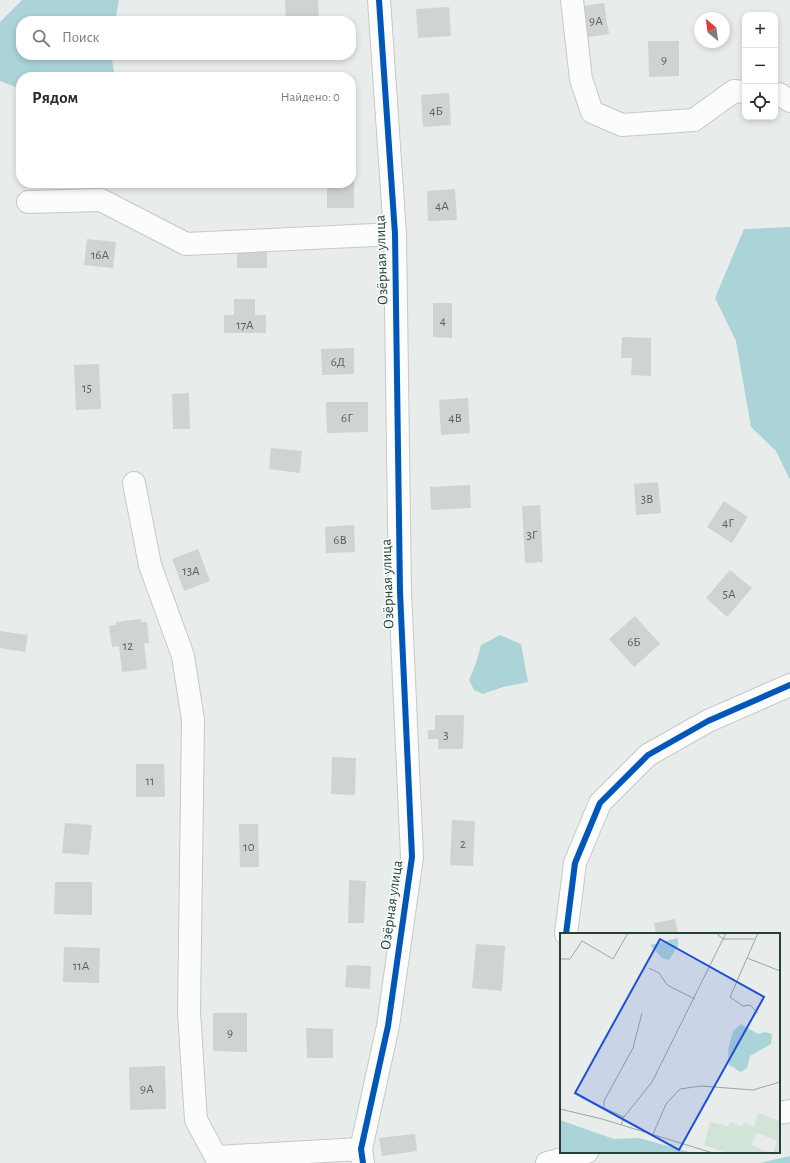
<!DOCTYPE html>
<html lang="ru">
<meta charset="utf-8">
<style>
body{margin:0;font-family:"Alegreya Sans",sans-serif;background:#f7f7f7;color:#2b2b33}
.controls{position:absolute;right:12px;top:12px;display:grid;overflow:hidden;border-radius:8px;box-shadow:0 2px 6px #0003}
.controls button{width:36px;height:36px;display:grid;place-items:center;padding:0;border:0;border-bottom:1px solid #e1e1e2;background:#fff;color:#2b2b33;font:20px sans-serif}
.compass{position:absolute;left:694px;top:12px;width:36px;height:36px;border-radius:50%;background:#fff;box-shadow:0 2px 6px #0003;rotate:331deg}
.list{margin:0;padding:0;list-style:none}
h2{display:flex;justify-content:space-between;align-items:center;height:52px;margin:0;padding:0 16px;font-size:17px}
h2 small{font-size:13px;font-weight:400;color:#7c7c81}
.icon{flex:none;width:22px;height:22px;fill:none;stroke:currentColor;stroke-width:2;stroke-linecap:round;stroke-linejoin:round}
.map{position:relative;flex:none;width:790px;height:1163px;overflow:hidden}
.search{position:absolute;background:#fff;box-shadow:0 2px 6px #0003;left:16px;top:16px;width:340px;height:44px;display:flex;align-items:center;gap:10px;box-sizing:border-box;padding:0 14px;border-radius:16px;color:#7c7c81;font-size:15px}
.panel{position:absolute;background:#fff;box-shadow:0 2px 6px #0003;left:16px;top:72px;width:340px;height:116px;border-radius:16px}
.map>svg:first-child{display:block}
</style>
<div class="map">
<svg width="790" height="1163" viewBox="0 0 790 1163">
<rect width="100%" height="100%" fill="#e8ecea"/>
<g fill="#abd4d8">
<path d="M22,0H119L115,21H21V55H111L115,77H21V89L0,81V22Z"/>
<path d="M790,227V480L776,451L751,427L736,341L715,298L744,229Z"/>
<path d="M500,635L521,644L528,682L503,687L483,694L474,690L469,680L476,663L481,645Z"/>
<path d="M790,1156V1163H760Z"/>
</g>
<g fill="#cfd3d1">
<path d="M285,0H318L319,21H286Z"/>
<path d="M604,3L609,34L588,37L583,6Z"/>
<path d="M449,7L451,36L418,38L416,9Z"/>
<path d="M648,41H679V76L649,77Z"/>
<path d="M449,93L451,125L423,127L421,95Z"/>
<path d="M351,180H354V208H327V183H351Z"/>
<path d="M455,189L457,220L428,221L427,191Z"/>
<path d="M87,239L116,242L113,268L84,265Z"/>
<rect x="237" y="252" width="30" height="16"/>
<path d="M234,299H255V315H266V333H224V315H234Z"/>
<path d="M433,303H452V338L433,337Z"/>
<path d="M622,337L651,338V376L631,375L632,358H621Z"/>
<path d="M354,348V374L322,375L321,349Z"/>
<path d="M99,364L101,409L76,410L74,365Z"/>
<path d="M189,393L190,429H173L172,394Z"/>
<path d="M468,398L470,433L441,435L439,400Z"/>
<path d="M326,402H368V432L327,433Z"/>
<path d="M271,448L302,451L300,473L269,469Z"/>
<path d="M658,482L661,513L636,515L634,484Z"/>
<path d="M470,485L471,508L431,510L430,487Z"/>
<path d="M724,501L748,517L732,543L707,527Z"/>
<path d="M540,505L543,562L525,563L522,506Z"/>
<path d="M354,525L355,552L326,553L325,527Z"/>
<path d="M198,549L210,581L184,591L172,559Z"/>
<path d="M730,570L752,588L727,617L706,598Z"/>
<path d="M635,616L660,644L634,667L609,639Z"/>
<path d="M141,619V622H147L149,643H144L147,669L122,672L119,646L112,647L109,626L116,625V622Z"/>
<path d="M0,631L28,635L25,652L0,648Z"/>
<path d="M435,715H464L463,749H438V739H428V730H435Z"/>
<path d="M332,757L356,758L355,795L331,794Z"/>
<path d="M136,764H164L165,797H136Z"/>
<path d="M452,820L475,821L473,866L450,865Z"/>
<path d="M65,823L92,825L89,855L62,853Z"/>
<path d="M239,824H258L259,867H240Z"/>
<path d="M349,880L366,881L364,923H348Z"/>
<path d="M55,882H92V915L54,914Z"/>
<path d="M675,919L678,934H656L654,923Z"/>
<path d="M476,944L505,946L502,991L472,988Z"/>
<path d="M64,947L100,948L99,983L63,982Z"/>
<path d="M347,965L371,966L370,989L345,987Z"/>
<path d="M213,1013H247V1052L213,1051Z"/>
<path d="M306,1028L333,1029V1058H307Z"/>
<path d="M165,1066L166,1109L130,1110L129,1067Z"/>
<path d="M415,1134L417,1151L382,1156L379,1138Z"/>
</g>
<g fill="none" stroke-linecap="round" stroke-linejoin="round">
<defs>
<g id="minor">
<path d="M572,0L581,79L592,112L622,125L694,120L734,91L745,92"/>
<path d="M775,94H779L790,101"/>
<path d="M28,202L101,200L186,244L395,234"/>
<path d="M134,483L150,565L183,656L193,720L189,1012L196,1120L216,1157L361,1149"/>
<path d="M566,934L575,863L600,803L648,755L708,721L790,685"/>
<path d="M779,1113L790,1111"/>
<path d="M363,1163L361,1149L388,1026L412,857L400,592L395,234L379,0"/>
<path d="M547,1163L587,1152"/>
</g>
</defs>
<use href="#minor" stroke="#c5c9c7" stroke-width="24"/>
<use href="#minor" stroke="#fcfcfc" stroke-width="22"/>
<defs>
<g id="cycleway">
<path d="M566,934L575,863L600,803L648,755L708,721L790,685"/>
<path d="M363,1163L361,1149L388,1026L412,857L400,592L395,234L379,0"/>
</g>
</defs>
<use href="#cycleway" stroke="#f7fbf9" stroke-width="8"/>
<use href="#cycleway" stroke="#0057b8" stroke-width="6"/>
</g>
<g text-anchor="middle" stroke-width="3" stroke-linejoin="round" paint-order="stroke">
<g font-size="13" fill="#50665f">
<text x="596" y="25">9А</text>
<text x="664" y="64">9</text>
<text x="436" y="115">4Б</text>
<text x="442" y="210">4А</text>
<text x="100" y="259">16А</text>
<text x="443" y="325">4</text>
<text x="245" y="329">17А</text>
<text x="338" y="366">6Д</text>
<text x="87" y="392">15</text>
<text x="347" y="422">6Г</text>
<text x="455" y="422">4В</text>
<text x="647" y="503">3В</text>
<text x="728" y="527">4Г</text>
<text x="532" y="539">3Г</text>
<text x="340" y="544">6В</text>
<text x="191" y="575">13А</text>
<text x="729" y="598">5А</text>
<text x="634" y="646">6Б</text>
<text x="128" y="650">12</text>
<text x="446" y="739">3</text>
<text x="150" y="785">11</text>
<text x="463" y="848">2</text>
<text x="249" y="851">10</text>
<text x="81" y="970">11А</text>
<text x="230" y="1037">9</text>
<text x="147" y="1093">9А</text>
</g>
<g font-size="15" fill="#254038" stroke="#f7fbf9">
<text transform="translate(381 260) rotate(-92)" y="5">Озёрная улица</text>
<text transform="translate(387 584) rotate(-92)" y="5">Озёрная улица</text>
<text transform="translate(391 905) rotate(-82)" y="5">Озёрная улица</text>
</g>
</g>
<g transform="translate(560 933)">
<rect width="220" height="220" fill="#e8ecea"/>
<path d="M198,180L220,188V220H213L217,208L197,200L191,212L210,220H167L144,212L150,189L168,193L170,189L182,193L184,189L194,194Z" fill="#d2e4d7"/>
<path d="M118,5V13L109,27L102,25L90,12ZM181,91L198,101L205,99L212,101L211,111L190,123L187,135L181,139L169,132L168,117L173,98ZM0,187L54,206L79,205L133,220H0Z" fill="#abd4d8"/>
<path fill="none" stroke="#9aa7a3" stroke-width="1" d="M156,0L163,6H194M198,0L170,64L183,73L190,72L198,80M187,25L220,38M0,26H10L22,8L53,26L68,0M89,35L99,40L107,52L135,66M0,176L42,186L153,220M64,184L44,175V168L73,115L82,80M61,192L64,184L92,149L166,0M93,201L106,171L120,156L141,153L193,157L220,149"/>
<path fill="#1d4ed8" fill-opacity="0.15" stroke="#1d4ed8" stroke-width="2" d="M100,6L204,64L119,217L15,160Z"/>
<rect width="220" height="220" fill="none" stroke="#254038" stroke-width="2"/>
</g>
</svg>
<div class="controls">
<button>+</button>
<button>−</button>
<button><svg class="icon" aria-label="locate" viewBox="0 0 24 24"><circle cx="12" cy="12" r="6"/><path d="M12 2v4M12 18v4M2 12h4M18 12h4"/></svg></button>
</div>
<svg class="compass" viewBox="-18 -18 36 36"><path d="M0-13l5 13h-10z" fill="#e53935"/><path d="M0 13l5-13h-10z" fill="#7c7c81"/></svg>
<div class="search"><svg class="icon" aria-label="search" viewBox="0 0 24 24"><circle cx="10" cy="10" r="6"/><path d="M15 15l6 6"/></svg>Поиск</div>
<section class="panel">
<h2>Рядом<small>Найдено: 0</small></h2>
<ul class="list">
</ul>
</section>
</div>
